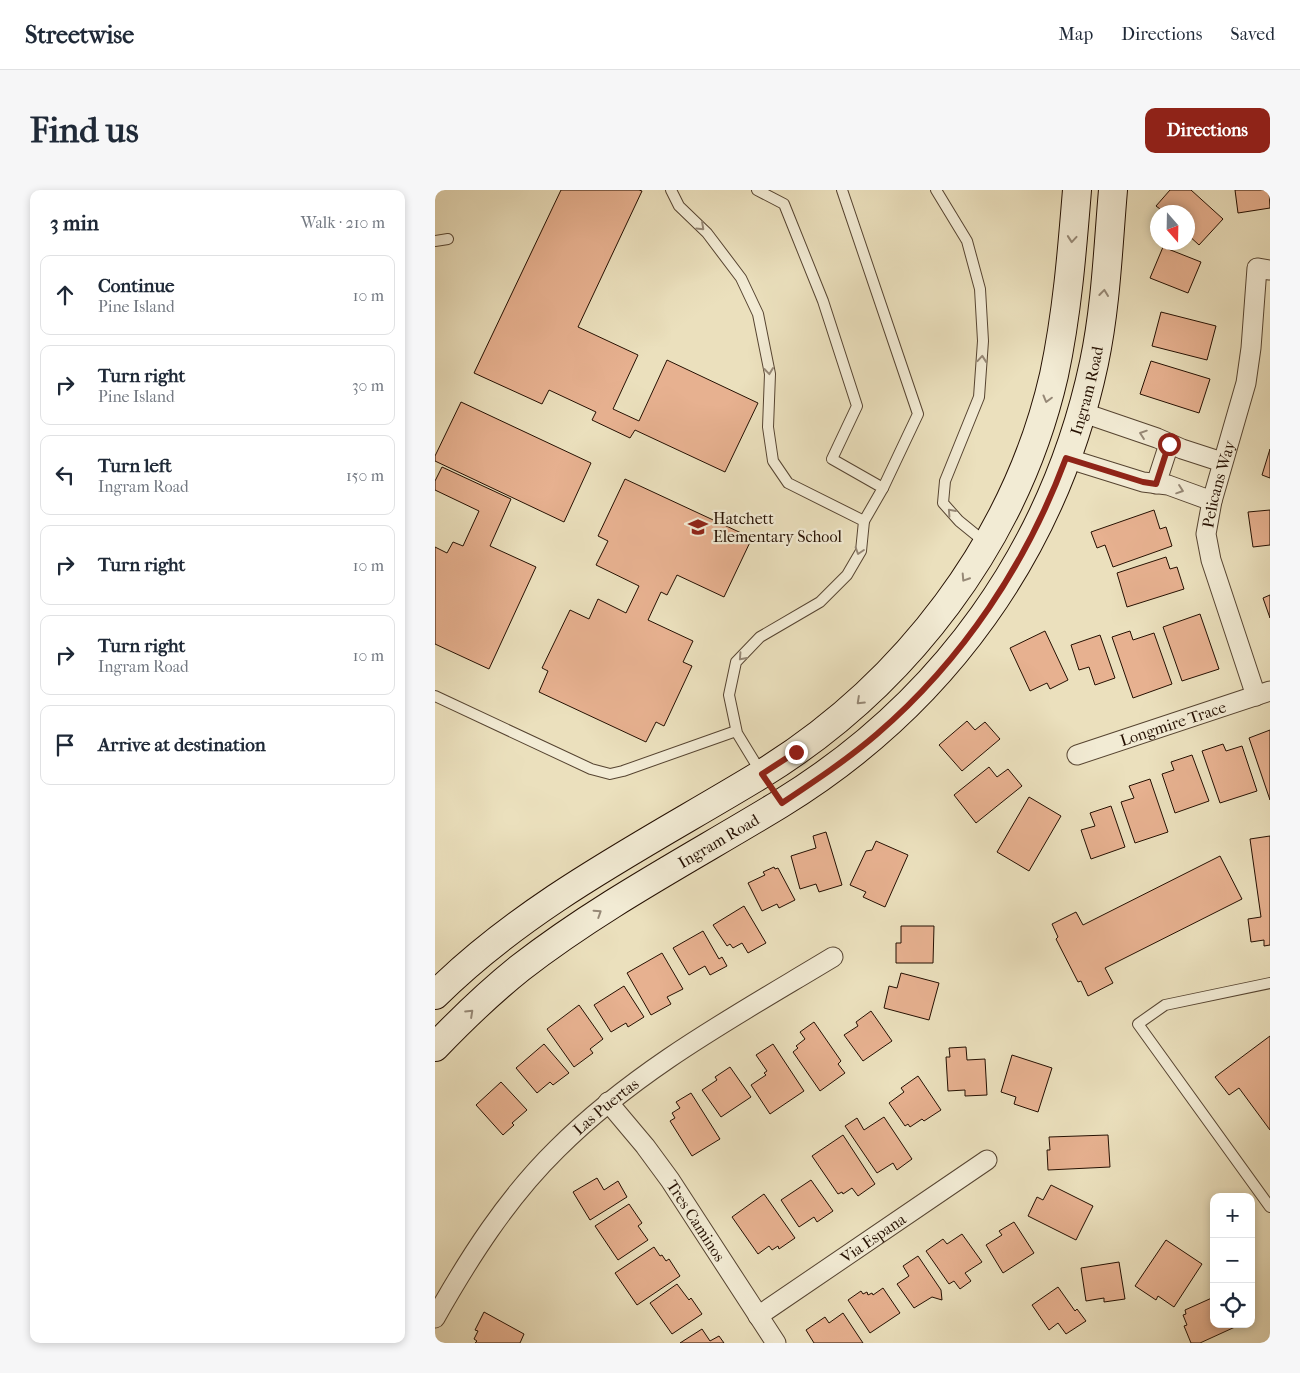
<!DOCTYPE html>
<meta charset="utf-8">
<style>
body{margin:0;font-family:"IM FELL French Canon",serif;background:#f6f6f7;color:#1f2937}
.controls{position:absolute;right:15px;bottom:15px;display:grid;overflow:hidden;border-radius:10px;box-shadow:0 2px 8px #0003}
.controls button{width:45px;height:45px;display:grid;place-items:center;padding:0;border:0;border-bottom:1px solid #e0e1e3;background:#fff;color:#1f2937;font:25px sans-serif}
.compass{position:absolute;left:715px;top:15px;width:45px;height:45px;border-radius:50%;background:#fff;box-shadow:0 2px 8px #0003;rotate:160deg}
.stop{position:absolute;width:15px;height:15px;margin:-11px;border:4px solid #8f2418;border-radius:50%;background:#fff}
.stop.end{background:#8f2418;border-color:#fff;box-shadow:0 1px 5px #0008}
.list{margin:0;padding:0;list-style:none}
h2{display:flex;justify-content:space-between;align-items:center;height:65px;margin:0;padding:0 20px;font-size:21px}
h2 small{font-size:16px;font-weight:400;color:#747a83}
.list li{display:grid;grid-template-columns:32px 1fr auto;gap:15px;align-items:center;box-sizing:border-box;height:80px;margin:0 10px 10px;padding:0 10px;border:1px solid #e0e1e3;border-radius:10px}
.list b{display:block;font-size:19px;white-space:nowrap}
.list p{margin:0;font-size:16px;white-space:nowrap;color:#747a83}
.list em{font-size:16px;font-style:normal;color:#747a83}
.icon{flex:none;width:28px;height:28px;fill:none;stroke:currentColor;stroke-width:2;stroke-linecap:round;stroke-linejoin:round}
.map{position:relative;flex:none;width:835px;height:1153px;overflow:hidden;border-radius:10px}
header{display:flex;align-items:center;gap:30px;box-sizing:border-box;height:70px;padding:0 25px;background:#fff;border-bottom:1px solid #e0e1e3}
header strong{font-size:24px}
nav{display:flex;gap:28px;margin-inline-start:auto;font-size:18px}
.intro{display:flex;align-items:center;justify-content:space-between;box-sizing:border-box;height:120px;padding:0 30px}
h1{margin:0;font-size:35px}
.button{padding:12px 22px;border-radius:10px;background:#8f2418;color:#fff;font-size:18px;font-weight:700}
main{display:flex;gap:30px;padding:0 30px}
aside{flex:1;background:#fff;border-radius:10px;box-shadow:0 2px 8px #0003}
.map>svg:first-child{display:block}
</style>
<header>
<strong>Streetwise</strong>
<nav><a>Map</a><a>Directions</a><a>Saved</a></nav>
</header>
<div class="intro"><h1>Find us</h1><a class="button">Directions</a></div>
<main>
<aside>
<h2>3 min<small>Walk · 210 m</small></h2>
<ul class="list">
<li><svg class="icon" aria-label="ahead" viewBox="0 0 24 24"><path d="M12 20V5M6 11l6-6 6 6"/></svg><div><b>Continue</b><p>Pine Island</p></div><em>10 m</em></li>
<li><svg class="icon" aria-label="right" viewBox="0 0 24 24"><path d="M7 20v-9h11M14 6l5 5-5 5"/></svg><div><b>Turn right</b><p>Pine Island</p></div><em>30 m</em></li>
<li><svg class="icon" aria-label="left" viewBox="0 0 24 24"><path d="M17 20v-9H6M10 6l-5 5 5 5"/></svg><div><b>Turn left</b><p>Ingram Road</p></div><em>150 m</em></li>
<li><svg class="icon" aria-label="right" viewBox="0 0 24 24"><path d="M7 20v-9h11M14 6l5 5-5 5"/></svg><div><b>Turn right</b></div><em>10 m</em></li>
<li><svg class="icon" aria-label="right" viewBox="0 0 24 24"><path d="M7 20v-9h11M14 6l5 5-5 5"/></svg><div><b>Turn right</b><p>Ingram Road</p></div><em>10 m</em></li>
<li><svg class="icon" aria-label="arrive" viewBox="0 0 24 24"><path d="M6 21V4h12l-3 4 3 4H6"/></svg><div><b>Arrive at destination</b></div></li>
</ul>
</aside>
<div class="map">
<svg width="835" height="1153" viewBox="0 0 835 1153">
<rect width="100%" height="100%" fill="#ebe0bd"/>
<filter id="stains"><feTurbulence type="fractalNoise" baseFrequency=".004" numOctaves="4"/><feColorMatrix values="0 0 0 0 .2 0 0 0 0 .09 0 0 0 0 .02 0 0 0 .5 -.17"/></filter>
<radialGradient id="worn" r=".72"><stop offset=".6" stop-color="#630" stop-opacity="0"/><stop offset="1" stop-color="#630" stop-opacity=".3"/></radialGradient>
<g fill="#e7b190" stroke="#251002">
<path d="M126,0H204L207,1L143,137L203,165L178,219L204,231L232,170L323,213L290,282L200,240L195,248L157,230L161,222L114,200L107,214L39,183Z"/>
<path d="M735,0H756L788,29L764,55L752,44V22H729L721,16Z"/>
<path d="M800,0H834L835,18L803,23Z"/>
<path d="M728,57L766,72L753,103L715,88Z"/>
<path d="M726,122L781,136L772,170L717,156Z"/>
<path d="M716,171L775,189L764,223L705,204Z"/>
<path d="M26,212L156,273L129,332L0,271V266Z"/>
<path d="M835,259V288L827,285Z"/>
<path d="M7,277L76,309L55,356L101,377L54,479L0,454V357L12,363L18,352L28,356L44,321L0,300V291Z"/>
<path d="M190,289L317,348L289,407L242,385L232,405L226,402L213,430L258,451L248,472L257,476L229,536L221,532L211,552L104,502L113,481L107,478L135,420L154,429L163,409L191,423L204,396L161,375L173,351L163,346Z"/>
<path d="M719,320L725,339L731,337L737,356L678,377L670,355L662,358L656,342Z"/>
<path d="M835,320V355L818,357L813,322Z"/>
<path d="M731,367L735,379L742,377L749,399L692,417L682,383Z"/>
<path d="M835,405V428L828,408Z"/>
<path d="M765,424L784,479L747,491L728,437Z"/>
<path d="M610,441L633,490L615,499L612,493L595,501L575,458Z"/>
<path d="M695,441L698,450L719,443L737,494L698,508L677,447Z"/>
<path d="M665,445L680,488L660,495L654,477L644,480L636,455Z"/>
<path d="M532,531L540,540L550,532L565,549L527,581L504,555Z"/>
<path d="M835,540V610L814,548Z"/>
<path d="M788,554L791,561L807,556L822,601L785,613L767,561Z"/>
<path d="M757,565L774,611L740,623L727,584L739,580L736,572Z"/>
<path d="M554,577L562,587L573,579L587,596L541,633L519,605Z"/>
<path d="M715,589L733,642L700,653L686,612L699,608L694,596Z"/>
<path d="M594,607L626,626L594,681L562,662Z"/>
<path d="M676,616L690,657L656,669L646,640L660,636L655,623Z"/>
<path d="M391,642L407,695L384,702L381,694L365,699L356,666L381,658L378,646Z"/>
<path d="M835,646V755L829,756V750L816,752L813,729L826,727L815,649Z"/>
<path d="M441,651L473,665L450,717L428,707L431,702L415,695L431,661L437,660Z"/>
<path d="M785,666L807,709L670,778L678,793L653,806L646,791L643,792L621,749L623,747L617,734L641,722L648,735Z"/>
<path d="M339,677L340,679L343,678L360,710L344,718L342,714L327,721L313,693L330,685L328,682Z"/>
<path d="M309,716L331,753L313,763L307,753L298,758L295,754L292,756L278,735Z"/>
<path d="M466,736H499L498,773H461V753H466Z"/>
<path d="M268,741L284,769L287,767L292,776L275,785L270,776L254,785L238,758Z"/>
<path d="M227,763L248,799L232,807L236,814L216,825L192,783Z"/>
<path d="M466,783L504,793L494,830L449,818L454,796L462,798Z"/>
<path d="M189,796L209,827L193,837L191,833L176,842L159,815Z"/>
<path d="M144,815L168,849L155,859L158,863L139,877L112,839Z"/>
<path d="M436,821L457,851L428,871L409,845L423,836L421,832Z"/>
<path d="M379,832L406,871L403,874L410,883L385,901L358,862L363,858L361,856L370,849L365,842Z"/>
<path d="M835,846V940L804,898L794,905L780,887Z"/>
<path d="M109,854L134,883L118,895L115,892L102,903L81,878Z"/>
<path d="M338,854L369,901L335,924L316,895L331,885L329,883L332,881L321,865Z"/>
<path d="M531,857L532,870L550,869L552,905L530,906V900L513,901L511,867H515L514,858Z"/>
<path d="M577,865L617,878L603,922L579,914L581,907L566,902Z"/>
<path d="M295,877L316,907L286,927L267,900L282,890L280,887Z"/>
<path d="M483,886L506,920L489,931L487,929L475,937L473,934L470,936L454,913L469,902L466,898Z"/>
<path d="M66,892L92,920L77,933L79,935L68,945L41,915Z"/>
<path d="M256,903L285,949L257,966L235,931L240,928L237,923L245,918L241,912Z"/>
<path d="M449,927L477,969L462,980L458,973L442,983L410,936L422,928L429,940Z"/>
<path d="M408,945L440,994L423,1006L417,998L408,1004L407,1002L403,1004L377,966Z"/>
<path d="M673,945L675,977L613,980L612,960H615L614,947Z"/>
<path d="M162,988L169,1000L183,991L192,1007L155,1030L138,1002Z"/>
<path d="M376,990L398,1021L382,1032L379,1027L364,1037L346,1010Z"/>
<path d="M616,995L658,1016L641,1050L593,1026L602,1007L608,1010Z"/>
<path d="M329,1004L360,1048L344,1059L343,1056L337,1060L334,1056L323,1064L297,1027Z"/>
<path d="M194,1014L207,1033L203,1036L213,1050L183,1070L160,1036Z"/>
<path d="M579,1032L599,1063L568,1083L551,1055L567,1045L564,1041Z"/>
<path d="M527,1044L547,1072L530,1083L536,1091L525,1099L519,1091L514,1094L491,1061L508,1049L512,1054Z"/>
<path d="M731,1050L767,1074L739,1117L723,1106L721,1110L700,1096Z"/>
<path d="M219,1057L225,1066L227,1065L231,1071L234,1069L245,1086L202,1115L180,1083Z"/>
<path d="M483,1066L506,1100L507,1110L497,1107L479,1118L462,1094L474,1086L468,1076Z"/>
<path d="M684,1072L690,1109L669,1112V1108L651,1111L646,1078Z"/>
<path d="M242,1094L254,1110L256,1108L267,1124L237,1144L215,1113Z"/>
<path d="M623,1097L640,1121L642,1119L651,1131L631,1144L623,1133L614,1140L597,1115Z"/>
<path d="M448,1098L465,1123L435,1143L413,1110L426,1101L428,1104L432,1102L433,1105L437,1103L438,1105Z"/>
<path d="M779,1107V1134H801L800,1137L765,1153H756L749,1136L752,1135L748,1125L751,1124L750,1120Z"/>
<path d="M49,1122L89,1144L85,1153H40L42,1151L39,1149L43,1141L40,1140Z"/>
<path d="M408,1123L428,1153H379L371,1140L390,1127L394,1133Z"/>
<path d="M267,1139L275,1151L284,1146L289,1153H245Z"/>
</g>
<g fill="none" stroke-linecap="round" stroke-linejoin="round">
<defs>
<g id="lane">
<path d="M236,0L244,16L272,43L306,88L323,124L335,184L333,237L338,271L353,293L429,331L426,361L412,385L385,412L325,447L301,472L294,505L302,543L327,584"/>
<path d="M322,0L349,14L388,111L422,216L397,269L448,298L429,331"/>
<path d="M407,0L483,224L448,298"/>
<path d="M501,0L532,51L545,99L548,151L544,207L510,291L508,313L524,331L551,353"/>
<path d="M0,51L13,49"/>
<path d="M0,506L156,579L175,584L188,581L301,541"/>
<path d="M835,793L730,815L703,834L835,1017"/>
</g>
<g id="street">
<path d="M646,222L722,248L747,259L787,272"/>
<path d="M631,268L708,292L733,295L777,311"/>
<path d="M721,294L734,254"/>
<path id="s1" d="M821,506L776,370L771,344L777,311L811,193L816,158L822,78L835,80"/>
<path id="s2" d="M642,565L835,501"/>
<path id="s3" d="M173,912L210,956L235,990L341,1153"/>
<path id="s4" d="M323,1126L552,970"/>
<path id="s5" d="M0,1128C34,1068 72,1008 122,959C202,879 302,825 398,767"/>
</g>
<g id="secondary">
<path d="M0,805C94,712 213,653 325,585C470,496 581,351 619,185C632,124 637,62 642,0"/>
<path id="s6" d="M0,857C27,829 55,802 85,778C166,715 258,667 345,614C508,514 619,360 659,173C671,116 673,58 678,0"/>
</g>
</defs>
<use href="#lane" stroke="#564431" stroke-width="12"/>
<use href="#street" stroke="#564431" stroke-width="21"/>
<use href="#secondary" stroke="#251002" stroke-width="30"/>
<use href="#lane" stroke="#f2ebd4" stroke-width="10"/>
<use href="#street" stroke="#f2ebd4" stroke-width="19"/>
<use href="#secondary" stroke="#f2ebd4" stroke-width="28"/>
</g>
<defs><path id="oneway-chevron" d="M-2-3.5L2.5 0L-2 3.5" fill="none" stroke-width="1.6" stroke-linecap="round" stroke-linejoin="round" transform="scale(1.25)"/></defs>
<g stroke="#968876">
<use href="#oneway-chevron" transform="translate(266 37) rotate(43)"/>
<use href="#oneway-chevron" transform="translate(637 49) rotate(95)"/>
<use href="#oneway-chevron" transform="translate(669 103) rotate(-83)"/>
<use href="#oneway-chevron" transform="translate(547 169) rotate(-85)"/>
<use href="#oneway-chevron" transform="translate(334 181) rotate(83)"/>
<use href="#oneway-chevron" transform="translate(612 209) rotate(105)"/>
<use href="#oneway-chevron" transform="translate(708 244) rotate(-161)"/>
<use href="#oneway-chevron" transform="translate(745 300) rotate(19)"/>
<use href="#oneway-chevron" transform="translate(516 322) rotate(-132)"/>
<use href="#oneway-chevron" transform="translate(424 361) rotate(108)"/>
<use href="#oneway-chevron" transform="translate(530 388) rotate(123)"/>
<use href="#oneway-chevron" transform="translate(307 467) rotate(132)"/>
<use href="#oneway-chevron" transform="translate(425 511) rotate(137)"/>
<use href="#oneway-chevron" transform="translate(163 723) rotate(-33)"/>
<use href="#oneway-chevron" transform="translate(35 823) rotate(-43)"/>
</g>
<g fill="none" stroke-linecap="round" stroke-linejoin="round">
<path stroke="#8f2418" stroke-width="6" d="M361,562L327,584L347,613C380,591 413,569 442,544C528,470 592,373 631,268L708,292L721,294L734,254"/>
</g>
<defs>
<symbol id="school-bare" viewBox="-9 -9 18 18"><path d="M0-5L7-2L0 1L-7-2ZM-4 1L0 2.5L4 1V4Q0 6-4 4Z" fill="#8f2418" stroke="#f2ebd4" stroke-width="2.5" paint-order="stroke"/></symbol>
</defs>
<g fill-rule="evenodd">
<use href="#school-bare" x="249" y="323" width="28" height="28"/>
</g>
<g text-anchor="middle" stroke-width="4.5" stroke-linejoin="round" paint-order="stroke">
<g font-size="16" fill="#251002" stroke="#f2ebd4">
<text dy="6" stroke="none"><textPath href="#s6" startOffset="952">Ingram Road</textPath></text>
<text dy="6" stroke="none"><textPath href="#s1" startOffset="221">Pelicans Way</textPath></text>
<text dy="6" stroke="none"><textPath href="#s2" startOffset="101">Longmire Trace</textPath></text>
<text dy="6" stroke="none"><textPath href="#s6" startOffset="352">Ingram Road</textPath></text>
<text dy="6" stroke="none"><textPath href="#s5" startOffset="274">Las Puertas</textPath></text>
<text dy="6" stroke="none"><textPath href="#s3" startOffset="148">Tres Caminos</textPath></text>
<text dy="6" stroke="none"><textPath href="#s4" startOffset="139">Via Espana</textPath></text>
</g>
<g font-size="16" fill="#251002" stroke="#f2ebd4" text-anchor="start">
<text x="278" y="334">Hatchett<tspan x="278" dy="18">Elementary School</tspan></text>
</g>
</g>
<rect width="100%" height="100%" filter="url(#stains)"/>
<rect width="100%" height="100%" fill="url(#worn)"/>
</svg>
<div class="controls">
<button>+</button>
<button>−</button>
<button><svg class="icon" aria-label="locate" viewBox="0 0 24 24"><circle cx="12" cy="12" r="6"/><path d="M12 2v4M12 18v4M2 12h4M18 12h4"/></svg></button>
</div>
<svg class="compass" viewBox="-18 -18 36 36"><path d="M0-13l5 13h-10z" fill="#e53935"/><path d="M0 13l5-13h-10z" fill="#747a83"/></svg>
<div class="stop" style="left:734px;top:254px"></div>
<div class="stop end" style="left:361px;top:562px"></div>
</div>
</main>
